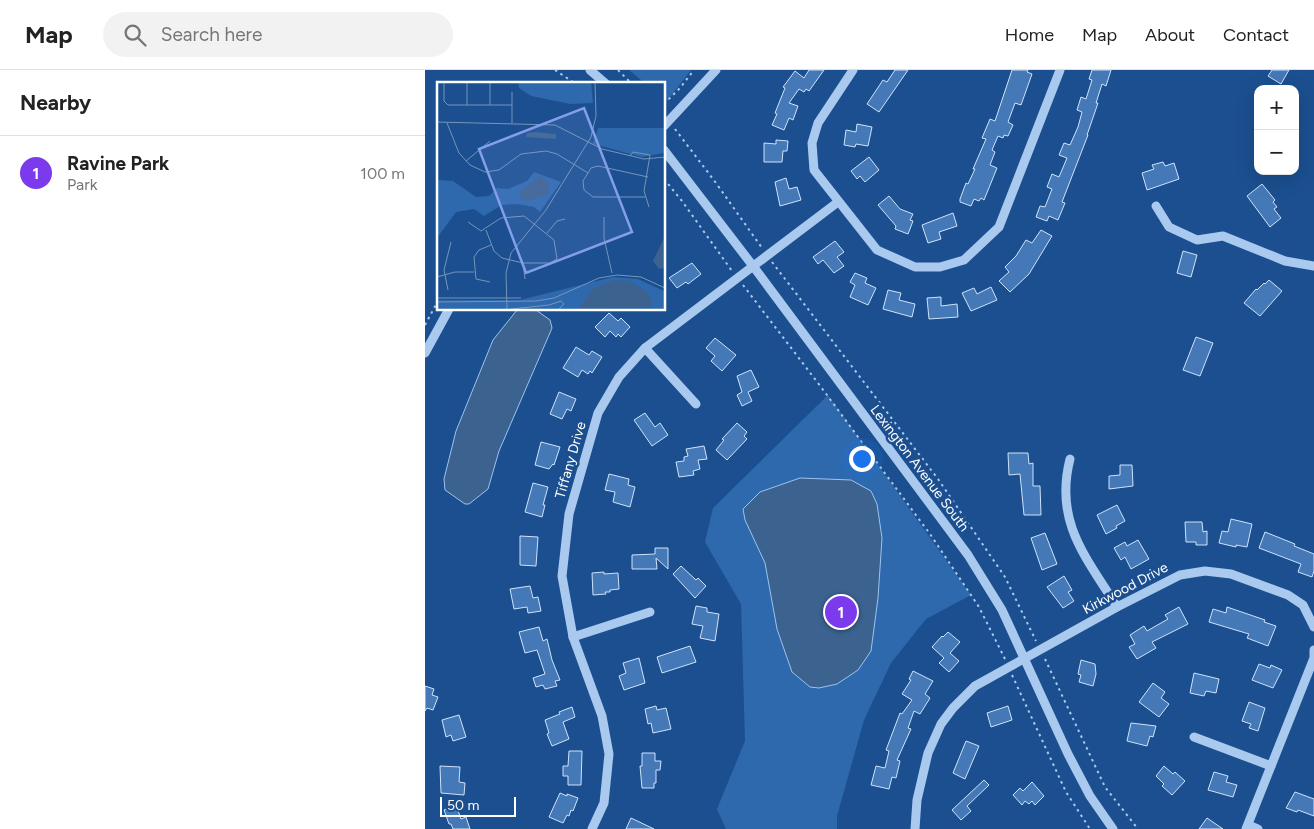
<!DOCTYPE html>
<meta charset="utf-8">
<style>
body{margin:0;font-family:Figtree,sans-serif;background:#f2f2f2;color:#222}
.controls{position:absolute;right:15px;top:15px;display:grid;overflow:hidden;border-radius:10px;box-shadow:0 5px 20px #0002}
.controls button{width:45px;height:45px;display:grid;place-items:center;padding:0;border:0;border-bottom:1px solid #e0e0e0;background:#fff;color:#222;font:25px sans-serif}
.scale{position:absolute;left:15px;bottom:12px;width:76px;box-sizing:border-box;padding-left:5px;border:2px solid #fff;border-top:0;font-size:14px;line-height:18px;white-space:nowrap;color:#fff;-webkit-text-stroke:4px #1b4f8f;paint-order:stroke}
.you{position:absolute;left:436px;top:388px;width:18px;height:18px;margin:-12px;border:4px solid #fff;border-radius:50%;background:#1a73e8;box-shadow:0 0 0 8px #1a73e833}
.badge{display:grid;place-items:center;width:32px;height:32px;border-radius:50%;background:#7c3aed;color:#fff;font-size:16px;font-weight:700}
.pin{position:absolute;translate:-50% -50%;border:2px solid #fff;box-shadow:0 1px 5px #0006}
.list{margin:0;padding:0;list-style:none}
h2{display:flex;justify-content:space-between;align-items:center;height:65px;margin:0;padding:0 20px;font-size:21px}
h2 small{font-size:16px;font-weight:400;color:#767676}
.list li{display:grid;grid-template-columns:32px 1fr auto;gap:15px;align-items:center;box-sizing:border-box;height:75px;padding:0 20px;border-top:1px solid #e0e0e0}
.list b{display:block;font-size:19px;white-space:nowrap}
.list p{margin:0;font-size:16px;white-space:nowrap;color:#767676}
.list em{font-size:16px;font-style:normal;color:#767676}
.icon{flex:none;width:28px;height:28px;fill:none;stroke:currentColor;stroke-width:2;stroke-linecap:round;stroke-linejoin:round}
.map{position:relative;flex:none;width:889px;height:759px;overflow:hidden}
header{display:flex;align-items:center;gap:30px;box-sizing:border-box;height:70px;padding:0 25px;background:#fff;border-bottom:1px solid #e0e0e0}
header strong{font-size:24px}
nav{display:flex;gap:28px;margin-inline-start:auto;font-size:18px}
.search{width:350px;height:45px;background:#f2f2f2;display:flex;align-items:center;gap:12px;box-sizing:border-box;padding:0 18px;border-radius:28px;color:#767676;font-size:19px}
main{display:flex}
aside{flex:1;background:#fff}
.map>svg:first-child{display:block}
</style>
<header>
<strong>Map</strong>
<div class="search"><svg class="icon" aria-label="search" viewBox="0 0 24 24"><circle cx="10" cy="10" r="6"/><path d="M15 15l6 6"/></svg>Search here</div>
<nav><a>Home</a><a>Map</a><a>About</a><a>Contact</a></nav>
</header>
<main>
<aside>
<h2>Nearby<small></small></h2>
<ul class="list">
<li><span class="badge">1</span><div><b>Ravine Park</b><p>Park</p></div><em>100 m</em></li>
</ul>
</aside>
<div class="map">
<svg width="889" height="759" viewBox="0 0 889 759">
<rect width="100%" height="100%" fill="#1b4f8f"/>
<g fill="#2e69ad">
<path d="M204,0H266L242,31L239,28V14H221Z"/>
<path d="M403,325L546,525L501,549L466,593L439,650L412,746V759H301L292,739L320,671L316,534L280,472L288,438Z"/>
</g>
<g fill="#3c6290" stroke="#9cc4f0">
<path d="M92,240H111L125,250L127,258L74,381L63,419L44,434H40L20,420L19,409L31,361L68,270Z"/>
<path d="M375,408L426,410L446,421L452,434L457,468L453,528L446,581L433,600L412,614L394,618L385,617L367,602L352,559L340,493L320,450L318,439L335,422Z"/>
</g>
<g fill="#4478b7" stroke="#cfe3fa">
<path d="M384,0H399L384,21L381,19L379,22L374,19L364,33L373,36L368,50L364,48L359,60L347,55L352,44L350,43L360,18L358,17L370,1L379,8Z"/>
<path d="M470,0H483L454,42L442,34L458,10L462,12Z"/>
<path d="M587,0H603L602,2L607,4L596,35L590,33L583,52L588,55L583,66L579,65L578,68L573,66L567,80L570,82L565,95L572,98L559,130L556,128L554,131L549,129L546,136L535,132V129L541,113L543,114L550,99H548L561,69L557,68L565,49L570,51Z"/>
<path d="M667,0H686L681,16L677,14L671,33H673L662,65H663L637,132L640,133L633,150L624,146L622,151L611,147L615,136L620,137L627,119L622,117L627,104L634,107L642,88L634,85L639,73L645,75L653,57L657,42L652,40L656,27L661,29L667,10L664,9Z"/>
<path d="M847,0H864L856,14L843,6Z"/>
<path d="M432,54L447,57L443,76L431,74L430,77L419,75L421,60L431,62Z"/>
<path d="M351,70L363,71L362,81H358L357,92H339V73L351,74Z"/>
<path d="M444,87L454,100L440,112L435,106L432,109L426,101Z"/>
<path d="M738,92L740,96L749,93L754,109L722,120L717,103L729,99L727,95Z"/>
<path d="M361,108L364,119L372,117L376,130L355,136L350,112Z"/>
<path d="M837,114L850,130L848,132L852,137L849,139L856,148L845,157L822,126Z"/>
<path d="M464,126L475,139L488,144L485,150L488,151L483,164L470,159L471,156L453,135Z"/>
<path d="M528,143L532,156L514,162L516,169L503,173L497,155Z"/>
<path d="M616,160L627,166L604,204L585,222L574,211L584,202L580,197L591,186L601,170L607,173Z"/>
<path d="M410,171L419,182L412,187L419,196L409,203L398,190L393,194L388,187Z"/>
<path d="M758,181L772,185L766,207L752,203Z"/>
<path d="M267,193L276,204L263,214L261,212L252,218L244,208Z"/>
<path d="M430,203L442,208L440,213L451,218L443,235L425,227L430,215L425,212Z"/>
<path d="M844,210L857,221L835,246L819,233L831,219L832,220L839,213L840,214Z"/>
<path d="M566,217L572,230L546,241L537,223L549,218L552,224Z"/>
<path d="M463,220L476,223L474,230L490,234L487,247L458,239Z"/>
<path d="M516,227V236L532,234L533,247L504,249L502,228Z"/>
<path d="M184,243L193,251L196,248L205,257L196,267L193,264L191,267L185,261L180,267L170,257Z"/>
<path d="M771,267L788,273L775,306L758,300Z"/>
<path d="M290,268L311,285L297,301L286,291L290,286L281,278Z"/>
<path d="M151,277L164,285L167,281L177,287L167,303L165,301L163,304L157,300L153,307L138,298Z"/>
<path d="M326,300L334,317L323,322L327,331L317,336L312,325L317,322L312,306Z"/>
<path d="M134,322L151,329L146,341L142,339L137,349L125,344Z"/>
<path d="M220,343L230,357L235,353L243,365L227,376L209,350Z"/>
<path d="M312,353L322,362L319,366L322,369L302,390L291,380L299,370L297,369Z"/>
<path d="M116,372L135,377L129,395L128,394L124,399L110,395Z"/>
<path d="M279,376L282,389L273,390L275,399L268,401L269,405L254,407L251,392L259,391V387L263,386L261,379Z"/>
<path d="M583,383H603L604,394L608,393V416H615L616,445H599L595,404L584,405Z"/>
<path d="M695,395H707L708,416L684,419V406L695,405Z"/>
<path d="M184,404L204,409L203,415L210,417L205,437L188,432L190,422L180,420Z"/>
<path d="M108,413L123,417L118,435H120L117,447L100,442Z"/>
<path d="M692,435L700,451L691,456L692,458L681,464L672,445Z"/>
<path d="M806,449L827,454L822,477L811,475V477L794,473L797,461L803,462Z"/>
<path d="M760,452H777L778,462L782,461V475H771V472H761Z"/>
<path d="M840,462L870,474L869,476L889,484V501L887,507L873,502L876,494L834,478Z"/>
<path d="M620,463L632,494L617,500L606,468Z"/>
<path d="M95,466L113,467L111,496L95,495Z"/>
<path d="M713,470L724,489L706,499L700,487L696,490L689,478L700,472L702,476Z"/>
<path d="M230,478H243V499L231,488L232,499H207V485L230,484Z"/>
<path d="M256,496L271,510L273,508L281,516L270,528L248,504Z"/>
<path d="M179,502V504L193,503L194,519L185,520V522H180L181,524L168,525L167,503Z"/>
<path d="M639,506L647,520L643,522L649,531L638,538L622,517Z"/>
<path d="M105,516L108,528L113,527L116,541L103,543L102,537L89,539L85,519Z"/>
<path d="M271,536L282,538V542L294,544L290,571L275,568L278,556L267,554Z"/>
<path d="M754,537L763,554L727,572L731,578L712,589L704,577L710,574L705,565L719,556L722,561L743,549L740,545Z"/>
<path d="M802,537L840,550L839,552L851,556L843,576L822,568L824,564L784,552L788,539L801,543Z"/>
<path d="M114,557L118,571L122,569L127,590L135,610L130,611L132,616L120,619L118,615L111,617L108,608L120,604L112,580L100,583L94,562Z"/>
<path d="M523,562L535,572L525,583L534,591L524,602L514,593L519,588L507,577L517,566L518,567Z"/>
<path d="M265,576L271,592L237,603L232,587Z"/>
<path d="M214,588L220,613L199,620L194,606L201,603L198,593Z"/>
<path d="M656,590L670,594L671,604L668,616L654,612L656,605L653,604Z"/>
<path d="M834,594L845,598L846,595L857,600L848,618L827,610Z"/>
<path d="M488,601L508,611L500,624L505,628L495,644L489,641L483,658L486,659L472,690L475,691L471,708L467,707L464,719L446,715L451,696L460,698L464,681L461,680L475,643L477,644L487,630L477,624L486,610L484,609Z"/>
<path d="M769,603L794,609L791,623L781,621L779,626L765,623Z"/>
<path d="M728,613L740,622L736,628L744,634L734,647L714,632Z"/>
<path d="M0,616L9,619L7,625L13,627L8,640L2,638L0,641Z"/>
<path d="M824,632L840,638L833,661L824,658L826,654L817,651Z"/>
<path d="M231,636L232,640L241,638L246,659L228,663L226,653L223,654L220,639Z"/>
<path d="M583,636L587,650L566,657L562,643Z"/>
<path d="M147,637L150,647L138,652L144,669L127,676L122,664L124,663L120,650L135,644L134,642Z"/>
<path d="M34,645L41,667L28,671L26,665L21,667L17,650Z"/>
<path d="M706,653L731,656L728,667L725,666L722,676L702,671Z"/>
<path d="M541,671L554,676L540,709L528,703Z"/>
<path d="M144,681H157L156,715H143V706H138V696H143Z"/>
<path d="M217,683H230V691H236L235,700H231V713H229V718H217L215,696H217Z"/>
<path d="M15,696L35,697L34,712L40,713L39,725L16,723Z"/>
<path d="M739,696L748,704L750,702L760,711L747,725L737,716L739,714L731,706Z"/>
<path d="M789,702L803,706L801,712L812,715L808,727L783,720Z"/>
<path d="M559,710L564,715L542,736L546,741L536,750L527,740Z"/>
<path d="M607,712L619,726L610,735L607,731L604,734L600,731L597,735L588,725L595,718L598,721Z"/>
<path d="M870,722L889,729V746L873,740L872,742L861,738Z"/>
<path d="M135,723L142,726V724L153,728L148,741L146,740L144,746L142,745L138,753L124,747Z"/>
<path d="M31,735L36,749L41,747L45,759H28L26,754H24L19,740Z"/>
<path d="M206,748L229,759H201Z"/>
<path d="M782,748L798,759H774Z"/>
</g>
<g fill="none" stroke-linecap="round" stroke-linejoin="round">
<g stroke="#a9c9ee" stroke-width="2" stroke-dasharray="2.5 4" stroke-linecap="butt">
<path d="M130,0L151,14"/>
<path d="M193,0L207,14"/>
<path d="M239,34L255,18L269,0"/>
<path d="M250,59L291,113L337,178"/>
<path d="M239,109L257,131L307,201"/>
<path d="M347,192L513,409L580,507L611,571"/>
<path d="M318,215L396,317L505,464L554,537L580,589"/>
<path d="M0,255L14,229"/>
<path d="M620,589L680,717L713,759"/>
<path d="M587,605L641,722L665,759"/>
</g>
<g stroke="#a9c9ee" stroke-width="9">
<path d="M165,0L181,14"/>
<path d="M428,0L393,53L387,73L389,100L452,180L490,197H515L539,190L574,157L635,0"/>
<path d="M239,56L291,0"/>
<path d="M239,80L328,196L543,485L577,540L643,684L665,726L688,759"/>
<path d="M731,136L744,157L772,170L798,166L860,191L889,196"/>
<path d="M220,278L271,334"/>
<path d="M0,283L24,239"/>
<path d="M645,389C629,452 661,487 692,537"/>
<path d="M148,567L225,542"/>
<path d="M769,667L846,696"/>
<path d="M824,755L833,759"/>
<path d="M167,759L179,733L184,684L177,646L148,567L137,506L144,444L173,343L194,307L220,278L413,132"/>
<path d="M490,759L492,730L503,683L516,654L528,638L550,616L692,537L755,505L780,501L806,504L863,525L878,535L889,557"/>
<path d="M821,759L889,588V580"/>
</g>
</g>
<g text-anchor="middle" stroke-width="5" stroke-linejoin="round" paint-order="stroke">
<g font-size="14" fill="#fff" stroke="#1b4f8f">
<text transform="translate(145 390) rotate(-74)" y="5">Tiffany Drive</text>
<text transform="translate(495 398) rotate(53)" y="5">Lexington Avenue South</text>
<text transform="translate(700 518) rotate(-28)" y="5">Kirkwood Drive</text>
</g>
</g>
<g transform="translate(12 12)">
<rect width="228" height="228" fill="#1b4f8f"/>
<path d="M81,0H154L156,21L133,22L94,14L82,6ZM161,46H227V71L205,75L156,62ZM97,90L124,100L103,130L97,125L80,122L65,123L47,134L37,127L19,130L0,156V98L16,99L39,115L52,114L60,106L71,107L90,99ZM176,195L201,197L227,209L228,227H0V218H83Z" fill="#2e69ad"/>
<path d="M99,50L119,52V57L89,55L90,51ZM103,94L111,100L112,111L90,119L84,116L83,110ZM227,156V186L222,187L216,179ZM178,198L193,199L210,210L215,220L213,226L142,227L155,207Z" fill="#3c6290"/>
<path fill="none" stroke="#7695bc" stroke-width="1" d="M7,0V19L11,23H75M30,0V23M53,0V23M0,40L118,43L165,67L207,77L228,75M10,41L22,71L33,83L48,90L62,88L84,72L109,69L120,72L151,91M75,41V10M193,74L196,70L213,73L207,109L212,125M29,79L53,59M208,115H156L147,108L146,99L154,86L161,84L211,95M167,135V156L175,191M31,140L44,149L64,136L87,134L117,158L120,177L113,181H86L65,176L57,169L49,148M110,151L120,139L128,137M86,181L88,197M0,195L18,190H37M53,200L39,197L37,175L42,168L54,163M11,208L7,188L14,160M0,216H84M0,220L99,219L117,216L162,196L180,193L204,195L228,206M70,227L69,191L74,171L109,128L154,55L159,34L158,0M74,227L112,223L124,219L127,222L122,227"/>
<path fill="#839eea" fill-opacity="0.15" stroke="#839eea" stroke-width="2.5" d="M147,26L195,150L89,191L42,67Z"/>
<rect width="228" height="228" fill="none" stroke="#fff" stroke-width="2.5"/>
</g>
</svg>
<div class="controls">
<button>+</button>
<button>−</button>
</div>
<div class="scale">50 m</div>
<div class="you"></div>
<div class="pin badge" style="left:416px;top:542px">1</div>
</div>
</main>
